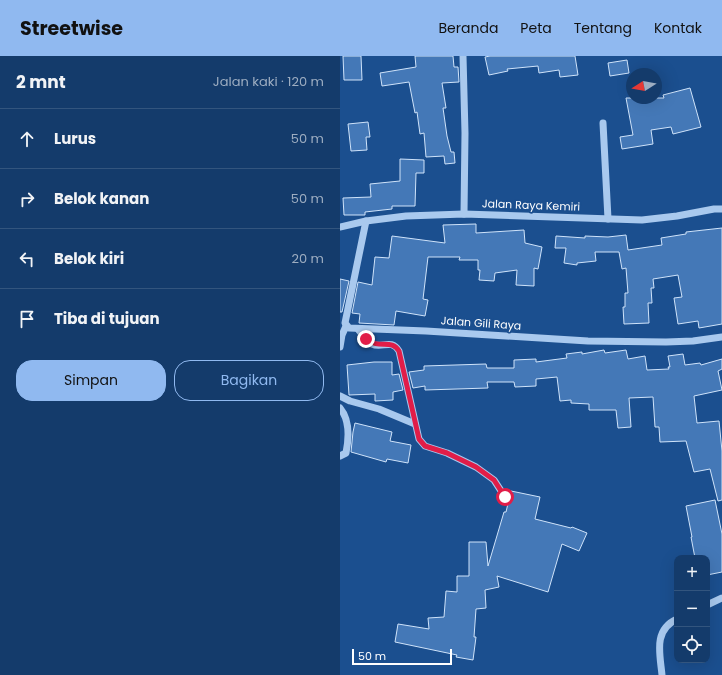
<!DOCTYPE html>
<html lang="id">
<meta charset="utf-8">
<style>
body{margin:0;font-family:Poppins,sans-serif;background:#214673;color:#f1f3f6}
.controls{position:absolute;right:12px;bottom:12px;display:grid;overflow:hidden;border-radius:8px;box-shadow:0 4px 16px #0002}
.controls button{width:36px;height:36px;display:grid;place-items:center;padding:0;border:0;border-bottom:1px solid #33557e;background:#143b6b;color:#f1f3f6;font:20px sans-serif}
.compass{position:absolute;left:286px;top:12px;width:36px;height:36px;border-radius:50%;background:#143b6b;box-shadow:0 4px 16px #0002;rotate:259deg}
.scale{position:absolute;left:12px;bottom:10px;width:100px;box-sizing:border-box;padding-left:4px;border:2px solid #fff;border-top:0;font-size:11px;line-height:14px;white-space:nowrap;color:#fff;-webkit-text-stroke:3px #1b4f8f;paint-order:stroke}
.stop{position:absolute;width:12px;height:12px;margin:-9px;border:3px solid #e11d48;border-radius:50%;background:#fff}
.stop.end{background:#e11d48;border-color:#fff;box-shadow:0 1px 4px #0008}
.list{margin:0;padding:0;list-style:none}
h2{display:flex;justify-content:space-between;align-items:center;height:52px;margin:0;padding:0 16px;font-size:17px}
h2 small{font-size:13px;font-weight:400;color:#9dadc1}
.list li{display:grid;grid-template-columns:26px 1fr auto;gap:12px;align-items:center;box-sizing:border-box;height:60px;padding:0 16px;border-top:1px solid #33557e}
.list b{display:block;font-size:15px;white-space:nowrap}
.list em{font-size:13px;font-style:normal;color:#9dadc1}
.actions{display:flex;gap:8px;padding:12px 16px}
.actions a{flex:1;padding:9px 0;border:1px solid #90b9f0;border-radius:16px;text-align:center;font-size:14px;color:#90b9f0}
.actions .main{background:#90b9f0;color:#111}
.icon{flex:none;width:22px;height:22px;fill:none;stroke:currentColor;stroke-width:2;stroke-linecap:round;stroke-linejoin:round}
.map{position:relative;flex:none;width:382px;height:619px;overflow:hidden}
header{display:flex;align-items:center;gap:24px;box-sizing:border-box;height:56px;padding:0 20px;background:#90b9f0;color:#111}
header strong{font-size:19px}
nav{display:flex;gap:22px;margin-inline-start:auto;font-size:14px}
main{display:flex}
aside{flex:1;background:#143b6b}
.map>svg:first-child{display:block}
</style>
<header>
<strong>Streetwise</strong>
<nav><a>Beranda</a><a>Peta</a><a>Tentang</a><a>Kontak</a></nav>
</header>
<main>
<aside>
<h2>2 mnt<small>Jalan kaki · 120 m</small></h2>
<ul class="list">
<li><svg class="icon" aria-label="ahead" viewBox="0 0 24 24"><path d="M12 20V5M6 11l6-6 6 6"/></svg><div><b>Lurus</b></div><em>50 m</em></li>
<li><svg class="icon" aria-label="right" viewBox="0 0 24 24"><path d="M7 20v-9h11M14 6l5 5-5 5"/></svg><div><b>Belok kanan</b></div><em>50 m</em></li>
<li><svg class="icon" aria-label="left" viewBox="0 0 24 24"><path d="M17 20v-9H6M10 6l-5 5 5 5"/></svg><div><b>Belok kiri</b></div><em>20 m</em></li>
<li><svg class="icon" aria-label="arrive" viewBox="0 0 24 24"><path d="M6 21V4h12l-3 4 3 4H6"/></svg><div><b>Tiba di tujuan</b></div></li>
</ul>
<div class="actions"><a class="main">Simpan</a><a>Bagikan</a></div>
</aside>
<div class="map">
<svg width="382" height="619" viewBox="0 0 382 619">
<rect width="100%" height="100%" fill="#1b4f8f"/>
<g fill="#4478b7" stroke="#cfe3fa">
<path d="M3,0H21L22,24H4Z"/>
<path d="M75,0H113L114,11H118L119,26L102,27L106,52H103L107,80L111,96H114L115,107L105,108L104,100L86,101L84,77L80,78L77,56L75,57L69,26L42,30L40,17L76,11Z"/>
<path d="M150,0H235L238,19L220,21L219,14L199,17L198,10L167,13L168,15L149,19L145,1Z"/>
<path d="M287,4L289,17L270,20L268,7Z"/>
<path d="M350,32L361,71L333,78L331,71L311,74L313,88L282,93L280,81L293,79L286,42H324L323,39Z"/>
<path d="M28,66L30,81H26L27,94L11,95L8,68Z"/>
<path d="M60,103L84,104V117H76L75,150H52V153L25,156V159H4L3,142L31,141L30,128L60,125Z"/>
<path d="M136,168V177L184,174L185,187L202,191L198,213L194,212V230L176,229L177,214L155,217L154,225L139,224L140,214H138V204H119L120,201H88L83,243L88,244L85,260L56,255L54,269L19,267L20,258L12,257L18,226L32,229L35,201L49,202L52,180L105,187L103,169Z"/>
<path d="M382,172V268L359,272L358,265L338,268L334,242L342,241L338,219L313,223L314,232H311L312,247H308L309,267L284,268L283,251H285V237H288L286,212L282,213L279,196H255L256,205L237,207V209L224,207L226,192H215L216,180L245,182V180L268,181L286,179L288,194L322,189L321,182L346,178V176Z"/>
<path d="M0,223L9,225L2,256H0Z"/>
<path d="M264,294L265,297L286,294L288,303L305,300L307,314L329,313L328,311H330L328,300L343,298L345,309L360,307L361,309L382,303V313L378,315L382,334L354,340L357,367L379,365L382,395V444L378,445L370,413L354,416L346,385L320,386L319,371H315L313,341L289,342L291,371L278,372L276,354H249V348L231,347V344L220,345L217,321L196,323V330L175,331L174,326H147L148,332L85,334V330L73,332L69,316L84,314V310L146,308L147,312H174V304L196,303V306L227,302L226,298L242,296V298Z"/>
<path d="M34,306H52V319L59,318L63,334L53,336V344L35,345V338L9,339L7,309Z"/>
<path d="M15,367L52,376L50,385L71,389L68,407L47,403L46,406L11,396L13,376Z"/>
<path d="M171,435L200,441L195,463L231,472L232,471L247,477L239,495L222,488L208,536L157,520L159,531L145,534L146,552L136,553L134,581H136L133,604L116,601L117,599L55,586L58,568L89,573L88,562L104,561L106,535L117,536V520H129V486H146L148,510L164,456H166Z"/>
<path d="M375,444L382,478V516L367,519V502H355L351,481H352L346,450Z"/>
</g>
<g fill="none" stroke-linecap="round" stroke-linejoin="round">
<g stroke="#a9c9ee" stroke-width="7">
<path d="M123,0L125,77L124,158"/>
<path d="M263,67L268,163"/>
<path d="M26,165L5,267L9,272L86,275L248,285L326,286L353,285L382,281"/>
<path d="M0,171L26,165L66,160L124,158L302,164L337,160L374,153H382"/>
<path d="M18,273C22,278 26,285 32,288C42,293 51,282 59,295L79,383L85,390L107,397L136,411L154,424L165,441"/>
<path d="M0,291L2,279L6,270"/>
<path d="M0,340L10,345L39,353L75,368"/>
<path d="M0,352C10,364 9,382 6,397L0,400"/>
<path d="M367,549L382,542"/>
<path d="M322,619C320,598 313,574 337,563"/>
</g>
</g>
<g fill="none" stroke-linecap="round" stroke-linejoin="round">
<path stroke="#e11d48" stroke-width="5" d="M26,283C40,294 51,282 59,295L79,383L85,390L107,397L136,411L154,424L165,441"/>
</g>
<g text-anchor="middle" stroke-width="3.5" stroke-linejoin="round" paint-order="stroke">
<g font-size="11" fill="#fff" stroke="#1b4f8f">
<text transform="translate(191 149) rotate(2)" y="4">Jalan Raya Kemiri</text>
<text transform="translate(141 267) rotate(4)" y="4">Jalan Gili Raya</text>
</g>
</g>
</svg>
<div class="controls">
<button>+</button>
<button>−</button>
<button><svg class="icon" aria-label="locate" viewBox="0 0 24 24"><circle cx="12" cy="12" r="6"/><path d="M12 2v4M12 18v4M2 12h4M18 12h4"/></svg></button>
</div>
<svg class="compass" viewBox="-18 -18 36 36"><path d="M0-13l5 13h-10z" fill="#e53935"/><path d="M0 13l5-13h-10z" fill="#9dadc1"/></svg>
<div class="scale">50 m</div>
<div class="stop" style="left:165px;top:441px"></div>
<div class="stop end" style="left:26px;top:283px"></div>
</div>
</main>
